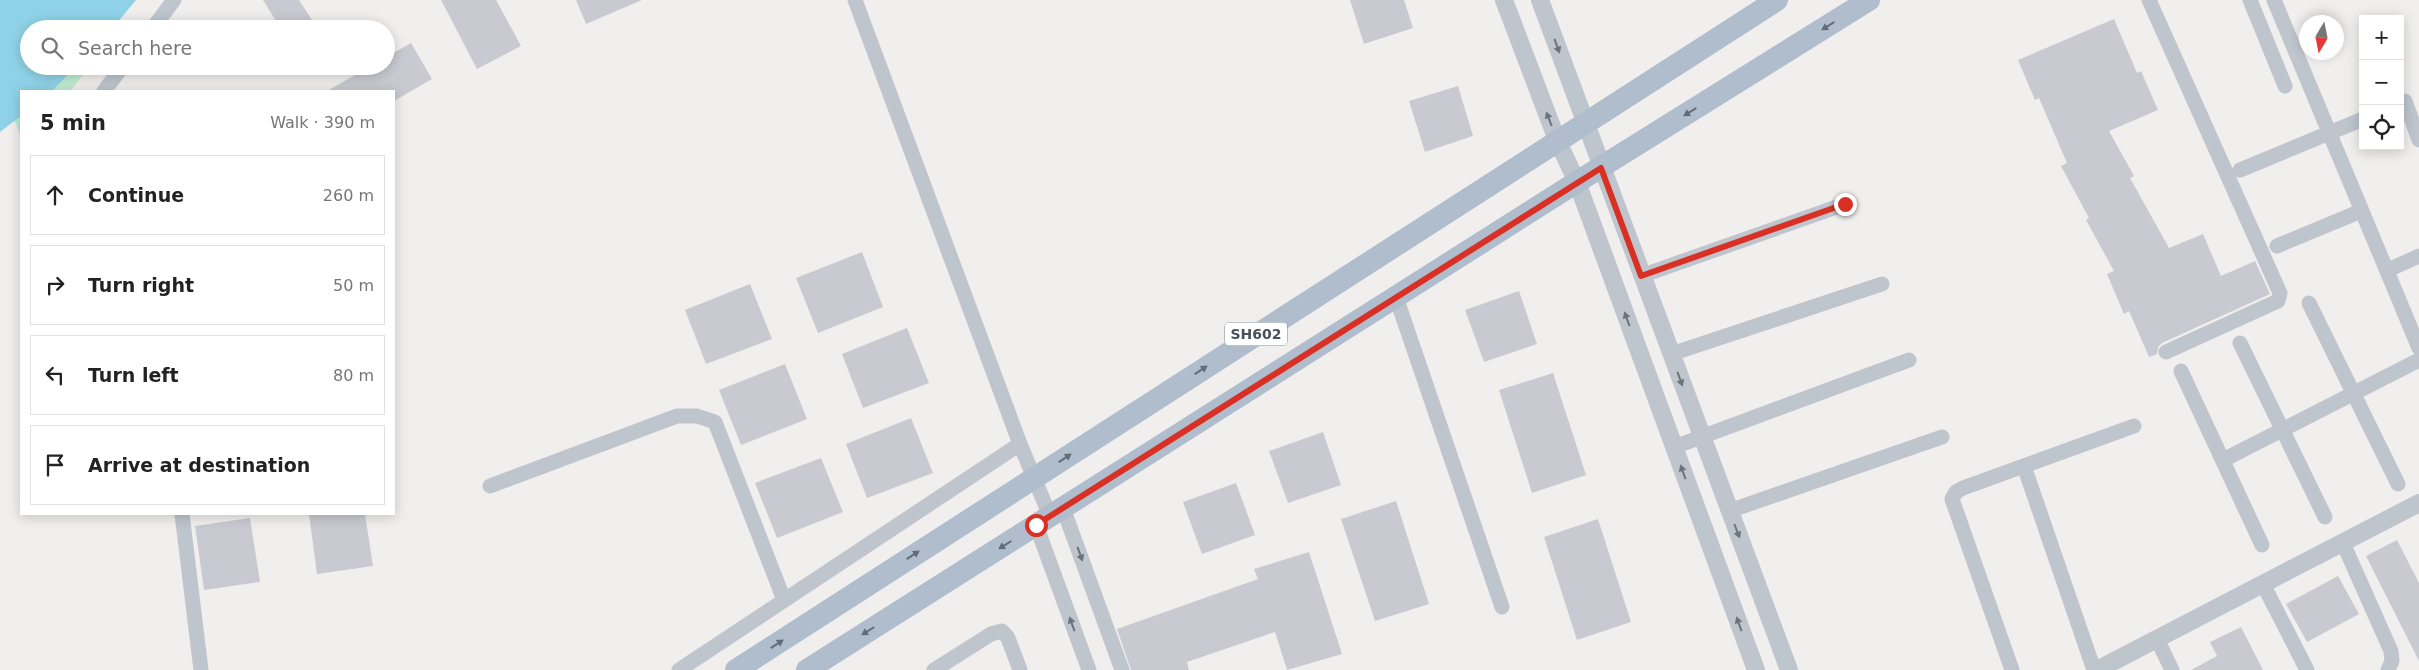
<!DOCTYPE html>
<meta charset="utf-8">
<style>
body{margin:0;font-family:"DejaVu Sans",sans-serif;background:#f2f2f2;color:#222}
.controls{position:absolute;right:15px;top:15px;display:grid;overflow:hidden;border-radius:0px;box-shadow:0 2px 12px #0003}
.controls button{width:45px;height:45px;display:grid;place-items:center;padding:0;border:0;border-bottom:1px solid #e0e0e0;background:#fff;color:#222;font:25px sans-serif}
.compass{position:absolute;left:2299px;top:15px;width:45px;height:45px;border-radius:50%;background:#fff;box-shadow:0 2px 12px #0003;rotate:190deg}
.stop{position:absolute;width:15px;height:15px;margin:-11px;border:4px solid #d93025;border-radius:50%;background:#fff}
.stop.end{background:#d93025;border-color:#fff;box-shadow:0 1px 5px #0008}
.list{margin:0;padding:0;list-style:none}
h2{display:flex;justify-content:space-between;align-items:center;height:65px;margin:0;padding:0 20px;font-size:21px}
h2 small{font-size:16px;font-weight:400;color:#767676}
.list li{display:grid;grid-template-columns:32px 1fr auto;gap:15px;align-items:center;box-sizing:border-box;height:80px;margin:0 10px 10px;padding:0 10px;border:1px solid #e0e0e0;border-radius:0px}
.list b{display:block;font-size:19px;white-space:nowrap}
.list em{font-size:16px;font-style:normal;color:#767676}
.icon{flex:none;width:28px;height:28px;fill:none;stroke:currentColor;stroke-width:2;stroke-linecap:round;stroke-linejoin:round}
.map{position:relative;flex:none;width:2419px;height:670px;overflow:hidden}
.search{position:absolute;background:#fff;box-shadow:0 2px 12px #0003;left:20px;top:20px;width:375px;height:55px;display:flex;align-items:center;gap:12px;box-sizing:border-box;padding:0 18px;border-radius:28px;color:#767676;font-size:19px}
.panel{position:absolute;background:#fff;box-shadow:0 2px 12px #0003;left:20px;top:90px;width:375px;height:425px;border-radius:0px}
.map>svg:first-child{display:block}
</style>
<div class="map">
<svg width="2419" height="670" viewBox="0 0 2419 670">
<rect width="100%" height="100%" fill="#f1eeee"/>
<path fill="#bfecd2" d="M29,66H90L70,91H21V137L0,85Z"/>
<path fill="#8fd2e7" d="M0,0H136L112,29H29V66H76L52,91H21V116L0,132Z"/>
<g fill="#c9cad1">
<path d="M263,0H299L318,29H281Z"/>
<path d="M441,0H496L521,46L477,69Z"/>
<path d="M576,0H642L586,24Z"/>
<path d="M1350,0H1404L1413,28L1364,44Z"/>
<path d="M2114,19L2137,73L2141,71L2158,110L2109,131L2134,176L2130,178L2169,248L2203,234L2221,276L2255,261L2270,294L2162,343L2158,347L2157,354L2149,357L2129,311L2124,314L2107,274L2114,271L2086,220L2089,218L2061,166L2067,163L2039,98L2035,100L2018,60Z"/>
<path d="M411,43L432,79L394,101V91H327L371,66H386V57Z"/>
<path d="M1458,86L1473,136L1425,152L1409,101Z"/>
<path d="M862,252L883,307L818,333L796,278Z"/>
<path d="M750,284L772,339L706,364L685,310Z"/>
<path d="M1519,291L1537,344L1484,362L1465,310Z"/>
<path d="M907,328L929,383L863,408L842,354Z"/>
<path d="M785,364L807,419L741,445L719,390Z"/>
<path d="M1553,373L1586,475L1532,493L1499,390Z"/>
<path d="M911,418L933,473L867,498L846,444Z"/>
<path d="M1323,432L1341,485L1288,503L1269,451Z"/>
<path d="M821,458L843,512L777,538L755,483Z"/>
<path d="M1236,483L1255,535L1202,554L1183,502Z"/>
<path d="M1396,501L1429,604L1375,621L1341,519Z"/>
<path d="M309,514H365L373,566L317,574Z"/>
<path d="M250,518L260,582L204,590L195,526Z"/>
<path d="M1598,519L1631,622L1577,640L1544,537Z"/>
<path d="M2397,540L2419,583V661L2366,556Z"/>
<path d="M1309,552L1342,654L1287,670L1275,632L1187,662L1189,670H1131L1117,629L1258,579L1254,569Z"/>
<path d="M2338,576L2359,614L2307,642L2286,604Z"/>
<path d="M2241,627L2263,670H2191L2217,656L2210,642Z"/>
</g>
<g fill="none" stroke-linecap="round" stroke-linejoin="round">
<g stroke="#bec5cd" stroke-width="15">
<path d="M855,0L1020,444L1050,516"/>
<path d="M2149,0L2280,293L2278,301L2166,352"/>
<path d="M2250,0L2285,86"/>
<path d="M2274,0L2419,348"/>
<path d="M152,29L174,0"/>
<path d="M104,91L123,66"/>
<path d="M2405,101L2419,140"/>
<path d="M2240,170L2363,119"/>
<path d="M2277,246L2361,211"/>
<path d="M2388,270L2419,256"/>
<path d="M1641,276L1845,204"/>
<path d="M1396,297L1502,607"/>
<path d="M2309,303L2398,484"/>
<path d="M2240,343L2325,517"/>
<path d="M1671,354L1882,284"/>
<path d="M2181,371L2262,545"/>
<path d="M1674,447L1909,360"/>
<path d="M2223,460L2419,360"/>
<path d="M2024,466L2094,670"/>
<path d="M490,486L677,416H697L715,422L784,600"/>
<path d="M1063,508L1122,670"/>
<path d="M1729,511L1942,437"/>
<path d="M182,514L201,670"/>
<path d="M1036,525L1089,670"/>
<path d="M2343,543L2391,651L2392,661L2388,670"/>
<path d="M2263,584L2307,670"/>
<path d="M2157,639L2172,670"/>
<path d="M679,670L1020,444"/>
<path d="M934,670L991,634L1002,631L1008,638L1020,670"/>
<path d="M2012,670L1952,499L1956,492L1963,488L2134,426"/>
</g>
<g stroke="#bec5cd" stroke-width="18">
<path d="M1504,0L1557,140L1577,182L1756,670"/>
<path d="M1540,0L1789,670"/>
<path d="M2097,670L2419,503"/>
</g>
<g stroke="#b0bdcc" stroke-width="22">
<path d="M736,670L1777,0"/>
<path d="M807,670L1577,182L1869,0"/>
</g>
</g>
<defs><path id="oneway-solid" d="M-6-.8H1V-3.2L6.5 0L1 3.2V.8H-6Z" transform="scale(1.25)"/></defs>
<g fill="#626c77">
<use href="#oneway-solid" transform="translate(1828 26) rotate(148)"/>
<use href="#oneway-solid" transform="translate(1690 112) rotate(148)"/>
<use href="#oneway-solid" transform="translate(1201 370) rotate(-33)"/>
<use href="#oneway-solid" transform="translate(1065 458) rotate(-33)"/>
<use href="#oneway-solid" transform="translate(1005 545) rotate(148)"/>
<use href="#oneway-solid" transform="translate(913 555) rotate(-33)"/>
<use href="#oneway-solid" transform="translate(868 631) rotate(148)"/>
<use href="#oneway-solid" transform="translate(777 644) rotate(-33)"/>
</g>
<g fill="#6b747d">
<use href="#oneway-solid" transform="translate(1557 46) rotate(70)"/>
<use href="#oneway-solid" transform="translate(1549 119) rotate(-111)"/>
<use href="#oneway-solid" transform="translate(1627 319) rotate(-110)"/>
<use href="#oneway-solid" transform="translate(1680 379) rotate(70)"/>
<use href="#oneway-solid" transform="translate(1683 472) rotate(-110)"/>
<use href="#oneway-solid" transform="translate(1737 531) rotate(69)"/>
<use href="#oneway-solid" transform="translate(1080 554) rotate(70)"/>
<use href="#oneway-solid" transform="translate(1072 624) rotate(-110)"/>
<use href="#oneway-solid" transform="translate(1739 624) rotate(-110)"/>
</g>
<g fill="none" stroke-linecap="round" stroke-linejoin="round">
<path stroke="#d93025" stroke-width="6" d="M1036,525L1601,168L1641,276L1845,204"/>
</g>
<g text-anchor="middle" stroke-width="4.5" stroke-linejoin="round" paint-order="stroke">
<rect fill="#fff" stroke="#7f858c" stroke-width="1" x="1225" y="322.5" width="62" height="23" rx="4"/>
<g font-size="14" font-weight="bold" fill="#48515b">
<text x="1256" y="339">SH602</text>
</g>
</g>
</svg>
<div class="controls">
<button>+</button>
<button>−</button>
<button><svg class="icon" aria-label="locate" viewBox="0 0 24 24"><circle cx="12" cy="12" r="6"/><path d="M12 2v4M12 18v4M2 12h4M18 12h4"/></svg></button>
</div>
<svg class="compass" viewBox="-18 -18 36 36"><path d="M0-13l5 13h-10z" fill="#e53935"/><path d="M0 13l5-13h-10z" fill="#767676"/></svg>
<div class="stop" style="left:1036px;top:525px"></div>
<div class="stop end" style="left:1845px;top:204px"></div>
<div class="search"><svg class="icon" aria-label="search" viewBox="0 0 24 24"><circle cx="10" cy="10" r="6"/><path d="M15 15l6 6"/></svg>Search here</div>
<section class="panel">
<h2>5 min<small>Walk · 390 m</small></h2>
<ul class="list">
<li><svg class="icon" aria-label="ahead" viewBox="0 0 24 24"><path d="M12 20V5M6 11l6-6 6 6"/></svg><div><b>Continue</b></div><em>260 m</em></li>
<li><svg class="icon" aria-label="right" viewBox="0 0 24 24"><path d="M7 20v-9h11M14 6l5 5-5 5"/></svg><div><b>Turn right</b></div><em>50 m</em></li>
<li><svg class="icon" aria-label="left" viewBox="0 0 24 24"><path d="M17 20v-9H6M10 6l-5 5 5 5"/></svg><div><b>Turn left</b></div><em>80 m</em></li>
<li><svg class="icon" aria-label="arrive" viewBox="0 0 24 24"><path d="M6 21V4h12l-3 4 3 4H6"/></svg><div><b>Arrive at destination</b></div></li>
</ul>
</section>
</div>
